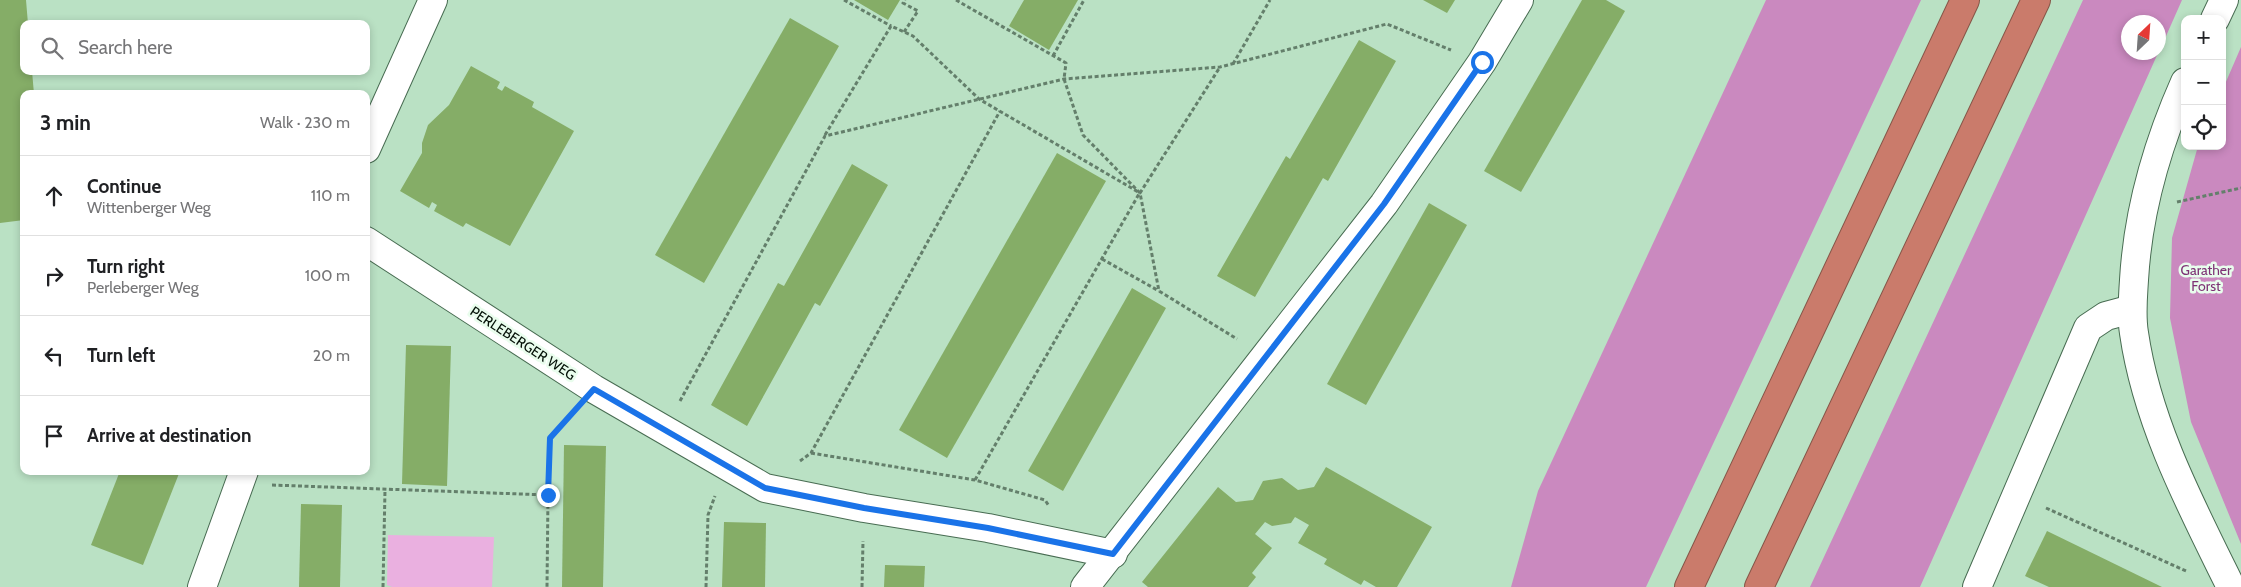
<!DOCTYPE html>
<meta charset="utf-8">
<style>
body{margin:0;font-family:Cabin,sans-serif;background:#f2f2f2;color:#202124}
.controls{position:absolute;right:15px;top:15px;display:grid;overflow:hidden;border-radius:10px;box-shadow:0 2px 8px #0003}
.controls button{width:45px;height:45px;display:grid;place-items:center;padding:0;border:0;border-bottom:1px solid #e0e0e0;background:#fff;color:#202124;font:25px sans-serif}
.compass{position:absolute;left:2121px;top:15px;width:45px;height:45px;border-radius:50%;background:#fff;box-shadow:0 2px 8px #0003;rotate:25deg}
.stop{position:absolute;width:15px;height:15px;margin:-11px;border:4px solid #1a73e8;border-radius:50%;background:#fff}
.stop.end{background:#1a73e8;border-color:#fff;box-shadow:0 1px 5px #0008}
.list{margin:0;padding:0;list-style:none}
h2{display:flex;justify-content:space-between;align-items:center;height:65px;margin:0;padding:0 20px;font-size:21px}
h2 small{font-size:16px;font-weight:400;color:#757577}
.list li{display:grid;grid-template-columns:32px 1fr auto;gap:15px;align-items:center;box-sizing:border-box;height:80px;padding:0 20px;border-top:1px solid #e0e0e0}
.list b{display:block;font-size:19px;white-space:nowrap}
.list p{margin:0;font-size:16px;white-space:nowrap;color:#757577}
.list em{font-size:16px;font-style:normal;color:#757577}
.icon{flex:none;width:28px;height:28px;fill:none;stroke:currentColor;stroke-width:2;stroke-linecap:round;stroke-linejoin:round}
.map{position:relative;flex:none;width:2241px;height:587px;overflow:hidden}
.search{position:absolute;background:#fff;box-shadow:0 2px 8px #0003;left:20px;top:20px;width:350px;height:55px;display:flex;align-items:center;gap:12px;box-sizing:border-box;padding:0 18px;border-radius:10px;color:#757577;font-size:19px}
.panel{position:absolute;background:#fff;box-shadow:0 2px 8px #0003;left:20px;top:90px;width:350px;height:385px;border-radius:10px}
.map>svg:first-child{display:block}
</style>
<div class="map">
<svg width="2241" height="587" viewBox="0 0 2241 587">
<rect width="100%" height="100%" fill="#bae1c4"/>
<path fill="#eab0e0" d="M388,535L494,537L492,587H392L387,585Z"/>
<g fill="#ca89bf">
<path d="M1766,0H1921L1646,587H1511L1538,491Z"/>
<path d="M2083,0H2182L2159,52L2158,22H2128V52L2158,53L1920,587H1810Z"/>
<path d="M2241,47V544L2191,422L2170,318L2172,238L2198,146H2222V91Z"/>
</g>
<g fill="#85ad67">
<path d="M0,0H26L28,24H24V71H32L34,94H24V220L0,223Z"/>
<path d="M854,0H900L888,20Z"/>
<path d="M1024,0H1078L1049,50L1009,26Z"/>
<path d="M1423,0H1455L1447,13Z"/>
<path d="M1582,0H1606L1625,11L1521,192L1484,171Z"/>
<path d="M790,18L839,46L704,283L655,255Z"/>
<path d="M1359,40L1396,61L1328,181L1323,178L1255,297L1217,276L1286,156L1290,159Z"/>
<path d="M471,66L500,82L497,88L502,91L505,86L534,102L532,107L574,131L510,246L466,223L463,227L434,211L437,205L432,202L429,208L400,191L422,153V143L428,125L449,105Z"/>
<path d="M1057,153L1106,181L947,458L899,430Z"/>
<path d="M852,164L888,185L820,306L815,303L747,426L711,405L778,283L784,286Z"/>
<path d="M1429,203L1467,225L1366,405L1327,384Z"/>
<path d="M1132,288L1166,308L1063,491L1028,471Z"/>
<path d="M406,345L451,346L447,486L402,484Z"/>
<path d="M564,445L606,446L603,587H562Z"/>
<path d="M1326,467L1432,527L1397,587H1376L1364,580L1361,585L1324,564L1327,559L1298,543L1309,525L1295,517L1291,523L1272,526L1265,522L1255,534L1272,548L1252,573L1256,577L1248,587H1148L1142,582L1218,487L1236,502L1253,500L1263,481L1282,478L1298,490L1314,487Z"/>
<path d="M120,471H180L143,565L91,545Z"/>
<path d="M301,504L342,505L340,587H299Z"/>
<path d="M724,522L766,523L765,587H722Z"/>
<path d="M2047,531L2082,548L2162,587H2049L2025,576Z"/>
<path d="M885,565L925,566L924,587H884Z"/>
</g>
<g fill="none" stroke-linecap="round" stroke-linejoin="round">
<defs>
<g id="minor">
<path d="M2215,19L2224,0"/>
<path d="M2185,82C2157,145 2138,211 2134,280C2133,297 2131,315 2134,333C2147,423 2191,506 2231,587"/>
<path d="M366,149L433,0"/>
<path d="M366,241L594,389L765,488L864,508L988,528L1113,554"/>
<path d="M202,587L244,471"/>
<path d="M1085,587L1384,204L1482,62L1519,0"/>
<path d="M1977,587L2088,328L2106,316L2132,309"/>
</g>
<g id="highway">
<path d="M1689,587L1965,0"/>
<path d="M1759,587L2036,0"/>
</g>
</defs>
<use href="#minor" stroke="#486c52" stroke-width="30"/>
<use href="#highway" stroke="#855648" stroke-width="30"/>
<g stroke="#647f6b" stroke-width="3" stroke-dasharray="4 2.5" stroke-linecap="butt">
<path d="M844,0L891,26"/>
<path d="M956,0L1066,63L1064,79L1083,135L1140,193L1159,291L1237,339"/>
<path d="M904,32L918,11L903,3L905,0"/>
<path d="M1053,56L1084,0"/>
<path d="M1233,64L1270,0"/>
<path d="M825,135L891,26L913,36L979,99L1140,193L1220,67"/>
<path d="M2177,202L2241,188"/>
<path d="M1102,259L1159,291"/>
<path d="M680,401L825,136L1064,79L1220,67L1387,24L1451,50"/>
<path d="M811,453L975,480L1045,500L1049,506"/>
<path d="M800,461L811,453L1000,111"/>
<path d="M975,480L1139,194"/>
<path d="M272,485L548,495L547,587"/>
<path d="M548,495L550,438L572,413"/>
<path d="M2046,508L2186,571"/>
<path d="M383,587L385,490"/>
<path d="M706,587L708,515L715,496"/>
<path d="M862,587L863,541"/>
</g>
<use href="#minor" stroke="#fff" stroke-width="28"/>
<use href="#highway" stroke="#ca7b6b" stroke-width="28"/>
</g>
<g fill="none" stroke-linecap="round" stroke-linejoin="round">
<path stroke="#1a73e8" stroke-width="6" d="M548,495L550,438L594,389L765,488L864,508L988,528L1113,554L1384,204L1482,62"/>
</g>
<g text-anchor="middle" stroke-width="5" stroke-linejoin="round" paint-order="stroke">
<g font-size="14" fill="#7e3275" stroke="#e9fded">
<text x="2206" y="275">Garather<tspan x="2206" dy="16">Forst</tspan></text>
</g>
<g font-size="14" fill="#041107" stroke="#e9fded">
<text transform="translate(523 343) rotate(33)" y="5">PERLEBERGER WEG</text>
</g>
</g>
</svg>
<div class="controls">
<button>+</button>
<button>−</button>
<button><svg class="icon" aria-label="locate" viewBox="0 0 24 24"><circle cx="12" cy="12" r="6"/><path d="M12 2v4M12 18v4M2 12h4M18 12h4"/></svg></button>
</div>
<svg class="compass" viewBox="-18 -18 36 36"><path d="M0-13l5 13h-10z" fill="#e53935"/><path d="M0 13l5-13h-10z" fill="#757577"/></svg>
<div class="stop" style="left:1482px;top:62px"></div>
<div class="stop end" style="left:548px;top:495px"></div>
<div class="search"><svg class="icon" aria-label="search" viewBox="0 0 24 24"><circle cx="10" cy="10" r="6"/><path d="M15 15l6 6"/></svg>Search here</div>
<section class="panel">
<h2>3 min<small>Walk · 230 m</small></h2>
<ul class="list">
<li><svg class="icon" aria-label="ahead" viewBox="0 0 24 24"><path d="M12 20V5M6 11l6-6 6 6"/></svg><div><b>Continue</b><p>Wittenberger Weg</p></div><em>110 m</em></li>
<li><svg class="icon" aria-label="right" viewBox="0 0 24 24"><path d="M7 20v-9h11M14 6l5 5-5 5"/></svg><div><b>Turn right</b><p>Perleberger Weg</p></div><em>100 m</em></li>
<li><svg class="icon" aria-label="left" viewBox="0 0 24 24"><path d="M17 20v-9H6M10 6l-5 5 5 5"/></svg><div><b>Turn left</b></div><em>20 m</em></li>
<li><svg class="icon" aria-label="arrive" viewBox="0 0 24 24"><path d="M6 21V4h12l-3 4 3 4H6"/></svg><div><b>Arrive at destination</b></div></li>
</ul>
</section>
</div>
